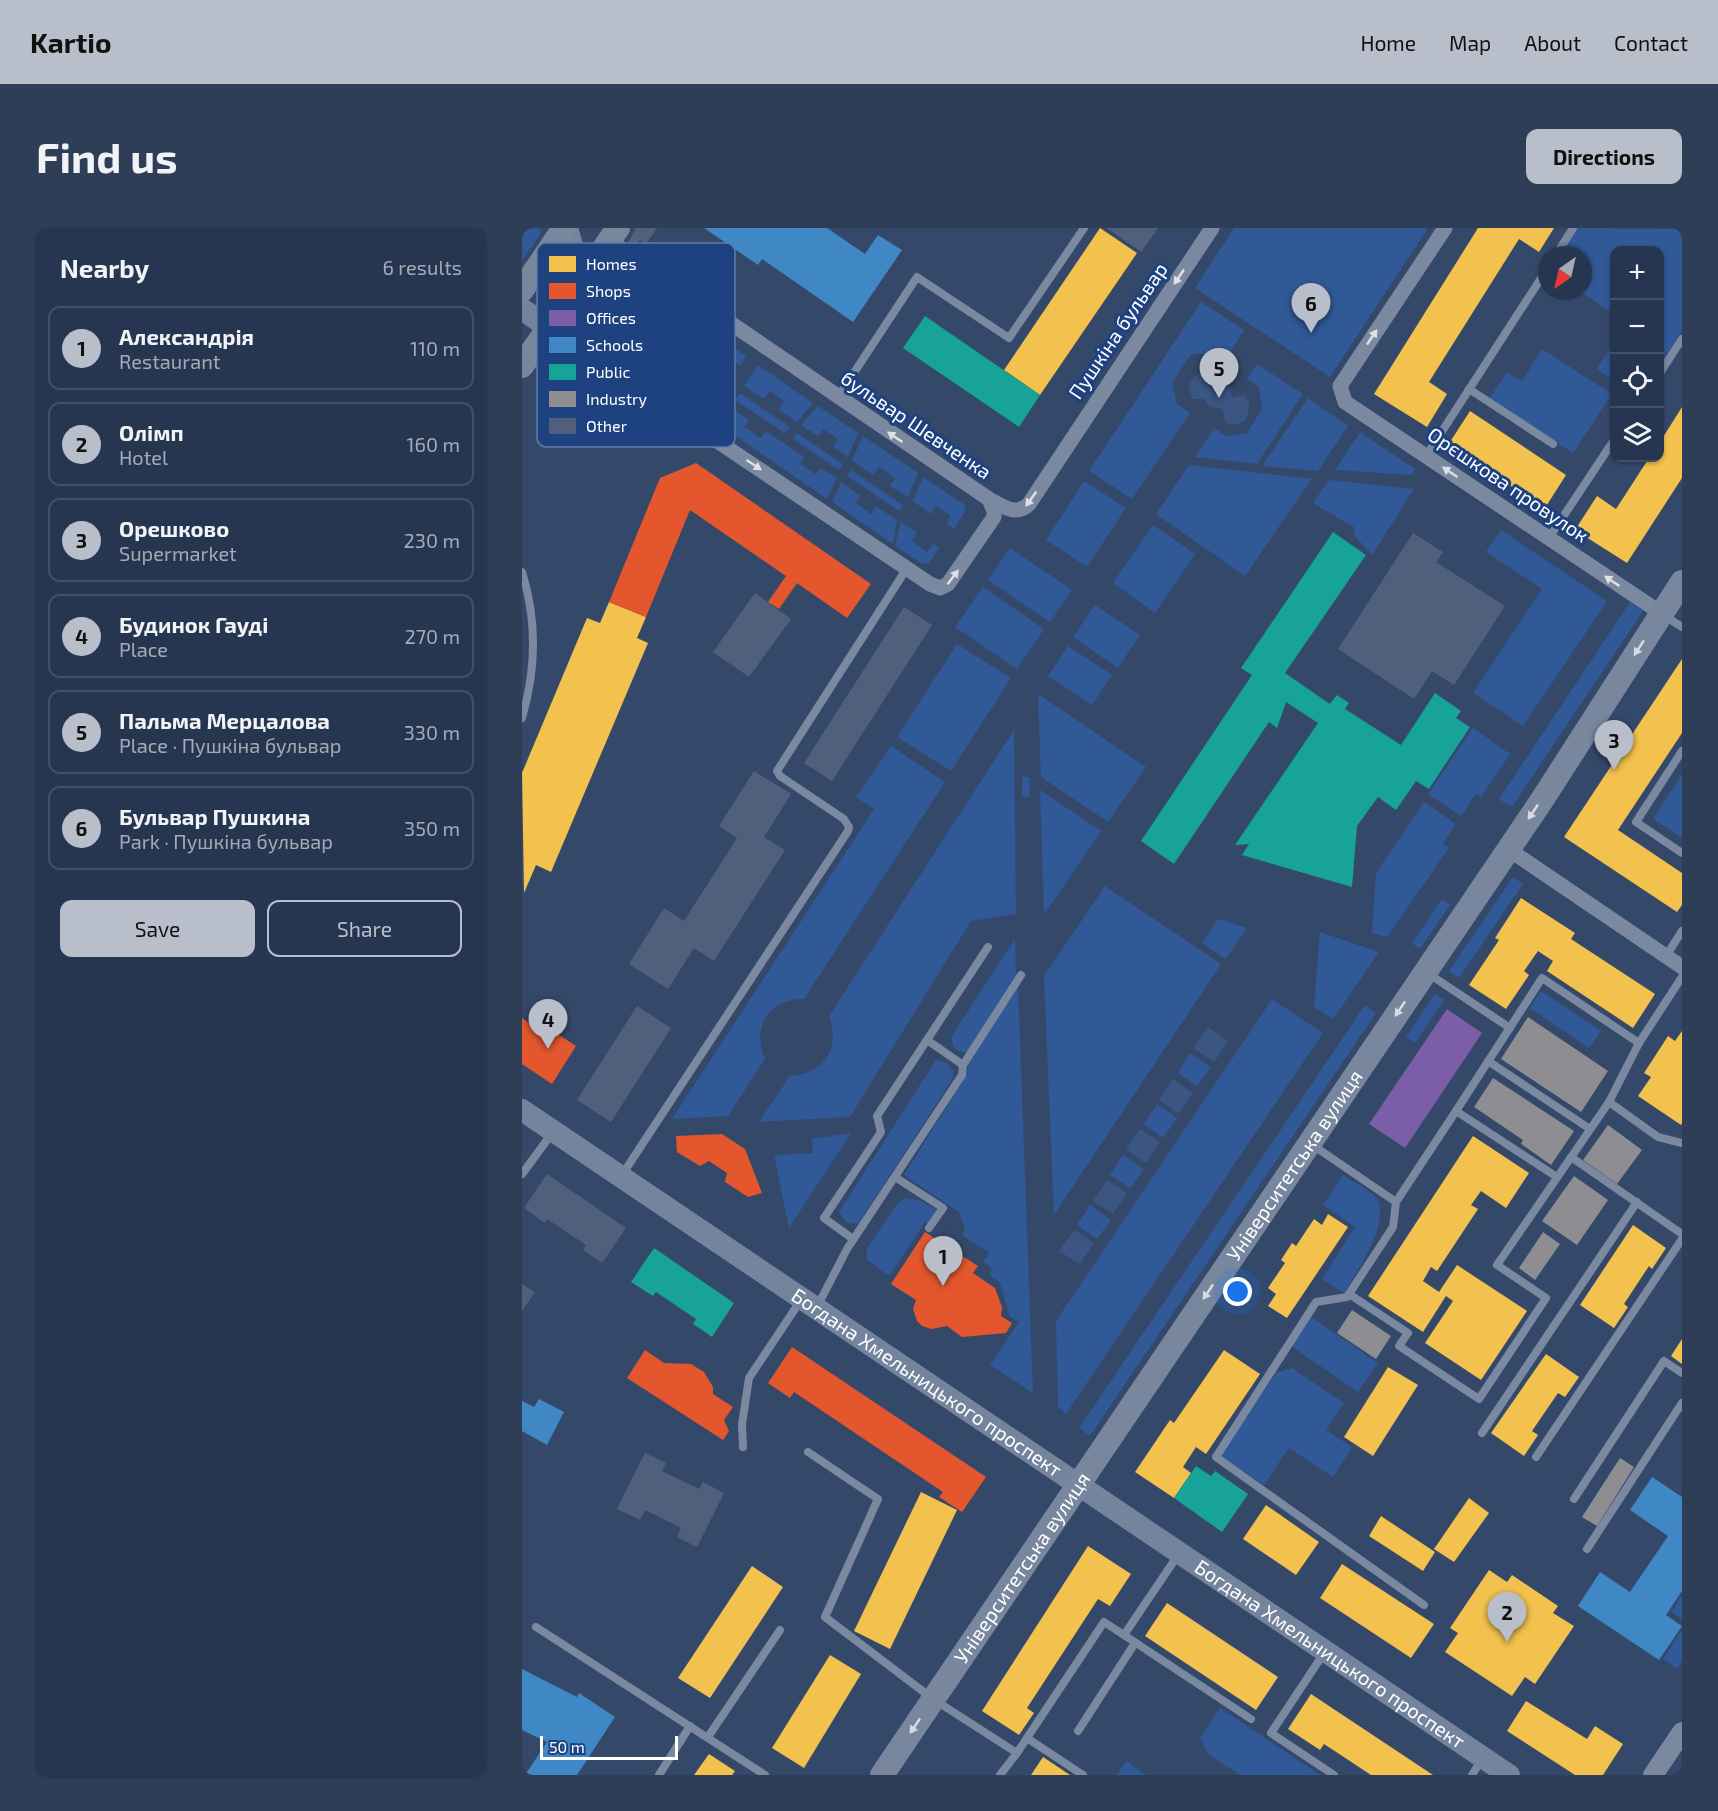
<!DOCTYPE html>
<meta charset="utf-8">
<style>
body{margin:0;font-family:"Exo 2",sans-serif;background:#2f3e57;color:#f1f3f6}
.controls{position:absolute;right:18px;top:18px;display:grid;overflow:hidden;border-radius:12px;box-shadow:0 2px 4px #0004}
.controls button{width:54px;height:54px;display:grid;place-items:center;padding:0;border:0;border-bottom:2px solid #435067;background:#273650;color:#f1f3f6;font:30px sans-serif}
.compass{position:absolute;left:1016px;top:18px;width:54px;height:54px;border-radius:50%;background:#273650;box-shadow:0 2px 4px #0004;rotate:214deg}
.scale{position:absolute;left:18px;bottom:15px;width:138px;box-sizing:border-box;padding-left:6px;border:3px solid #fff;border-top:0;font-size:16px;line-height:21px;white-space:nowrap;color:#fff;-webkit-text-stroke:4px #1e4280;paint-order:stroke}
.you{position:absolute;left:716px;top:1064px;width:21px;height:21px;margin:-15px;border:4px solid #fff;border-radius:50%;background:#1a73e8;box-shadow:0 0 0 9px #1a73e833}
.badge{display:grid;place-items:center;width:39px;height:39px;border-radius:50%;background:#b8bfcb;color:#111;font-size:20px;font-weight:700}
.pin{position:absolute;translate:-50% -50px;filter:drop-shadow(0 2px 3px #0008)}
.pin::after{content:'';position:absolute;top:32px;width:21px;height:18px;background:inherit;clip-path:polygon(0 0,100% 0,50% 100%)}
.list{margin:0;padding:0;list-style:none}
h2{display:flex;justify-content:space-between;align-items:center;height:78px;margin:0;padding:0 24px;font-size:26px}
h2 small{font-size:20px;font-weight:400;color:#a4abb7}
.list li{display:grid;grid-template-columns:39px 1fr auto;gap:18px;align-items:center;box-sizing:border-box;height:84px;margin:0 12px 12px;padding:0 12px;border:2px solid #435067;border-radius:12px}
.list b{display:block;font-size:22px;white-space:nowrap}
.list p{margin:0;font-size:20px;white-space:nowrap;color:#a4abb7}
.list em{font-size:20px;font-style:normal;color:#a4abb7}
.actions{display:flex;gap:12px;padding:18px 24px}
.actions a{flex:1;padding:14px 0;border:2px solid #b8bfcb;border-radius:12px;text-align:center;font-size:21px;color:#b8bfcb}
.actions .main{background:#b8bfcb;color:#111}
.icon{flex:none;width:33px;height:33px;fill:none;stroke:currentColor;stroke-width:2;stroke-linecap:round;stroke-linejoin:round}
.map{position:relative;flex:none;width:1160px;height:1547px;overflow:hidden;border-radius:12px}
header{display:flex;align-items:center;gap:36px;box-sizing:border-box;height:84px;padding:0 30px;background:#b8bfcb;color:#111}
header strong{font-size:28px}
nav{display:flex;gap:33px;margin-inline-start:auto;font-size:21px}
.intro{display:flex;align-items:center;justify-content:space-between;box-sizing:border-box;height:144px;padding:0 36px}
h1{margin:0;font-size:42px}
.button{padding:15px 27px;border-radius:12px;background:#b8bfcb;color:#111;font-size:21px;font-weight:700}
main{display:flex;gap:36px;padding:0 36px}
aside{flex:1;background:#273650;border-radius:12px;box-shadow:0 2px 4px #0004}
.map>svg:first-child{display:block}
</style>
<header>
<strong>Kartio</strong>
<nav><a>Home</a><a>Map</a><a>About</a><a>Contact</a></nav>
</header>
<div class="intro"><h1>Find us</h1><a class="button">Directions</a></div>
<main>
<aside>
<h2>Nearby<small>6 results</small></h2>
<ul class="list">
<li><span class="badge">1</span><div><b>Александрія</b><p>Restaurant</p></div><em>110 m</em></li>
<li><span class="badge">2</span><div><b>Олімп</b><p>Hotel</p></div><em>160 m</em></li>
<li><span class="badge">3</span><div><b>Орешково</b><p>Supermarket</p></div><em>230 m</em></li>
<li><span class="badge">4</span><div><b>Будинок Гауді</b><p>Place</p></div><em>270 m</em></li>
<li><span class="badge">5</span><div><b>Пальма Мерцалова</b><p>Place · Пушкіна бульвар</p></div><em>330 m</em></li>
<li><span class="badge">6</span><div><b>Бульвар Пушкина</b><p>Park · Пушкіна бульвар</p></div><em>350 m</em></li>
</ul>
<div class="actions"><a class="main">Save</a><a>Share</a></div>
</aside>
<div class="map">
<svg width="1160" height="1547" viewBox="0 0 1160 1547">
<rect width="100%" height="100%" fill="#34486a"/>
<g fill="#315897">
<path d="M0,0H17L19,5L0,33Z"/>
<path d="M712,0H906L808,149L673,60Z"/>
<path d="M1055,0L1160,1V102L1138,137V22H1092V86L1057,63H1061V27H1037Z"/>
<path d="M679,74L722,102L701,135L689,126H669L650,155L655,176L668,185L610,271L567,243Z"/>
<path d="M153,80L224,128L218,138L156,97L151,104L141,98Z"/>
<path d="M1092,114V153L1075,141Z"/>
<path d="M1020,121L1090,166L1051,225L967,171L985,144L1000,153Z"/>
<path d="M735,136L781,166L735,236L673,229L692,200L704,208L725,205L740,181L737,159L725,151Z"/>
<path d="M236,137L291,175L275,194L257,181L262,173L248,163L242,171L222,158Z"/>
<path d="M218,165L268,199L263,205L213,172Z"/>
<path d="M786,170L826,198L796,243L740,238Z"/>
<path d="M296,178L336,205L326,229L311,219L316,211L301,201L296,208L279,197Z"/>
<path d="M208,179L227,192L222,199L239,210L244,203L282,229L278,236L294,246L299,240L315,250L305,271L194,194L201,191Z"/>
<path d="M838,204L893,241L889,247L813,242Z"/>
<path d="M275,205L321,236L317,242L271,211Z"/>
<path d="M341,208L396,245L386,269L368,258L373,250L357,239L351,247L330,232Z"/>
<path d="M667,237L790,251L723,348L634,286Z"/>
<path d="M329,242L381,277L377,283L325,248Z"/>
<path d="M401,249L443,277V284L432,301L425,296L428,287L414,278L409,286L391,273Z"/>
<path d="M807,252L892,261L850,327L831,306L833,300L791,275Z"/>
<path d="M562,253L604,280L565,339L524,312Z"/>
<path d="M319,254L338,268L333,275L349,286L354,278L375,292L371,316L310,274Z"/>
<path d="M379,294L395,305L390,313L405,324L411,316L417,320L407,335L400,336L373,318Z"/>
<path d="M631,297L673,326L633,385L591,355Z"/>
<path d="M979,302L1085,373L1001,498L951,465L1020,361L964,324Z"/>
<path d="M488,320L550,362L528,394L466,352Z"/>
<path d="M461,359L522,401L495,441L433,399Z"/>
<path d="M1108,374L1121,383L990,579L977,571Z"/>
<path d="M573,377L618,407L596,440L551,409Z"/>
<path d="M435,416L489,450L429,543L375,509Z"/>
<path d="M546,418L590,447L570,477L526,448Z"/>
<path d="M516,466L624,539L586,594L519,549Z"/>
<path d="M951,500L988,526L959,569L954,566L939,588L906,566Z"/>
<path d="M492,502L494,686L449,693L328,889L237,894L268,848C302,846 319,820 307,788Z"/>
<path d="M369,518L423,554L282,771C247,771 229,799 243,831L206,888L150,891L352,581L334,569Z"/>
<path d="M1160,546V610L1131,591Z"/>
<path d="M500,549H507L508,569H500Z"/>
<path d="M518,562L579,603L522,687Z"/>
<path d="M902,574L934,596L921,615L927,620L865,709L850,705L854,645Z"/>
<path d="M991,649L1001,656L937,750L927,743Z"/>
<path d="M583,658L699,736L532,987L522,748Z"/>
<path d="M920,671L928,677L898,721L890,715Z"/>
<path d="M696,691L725,700L704,731L680,715Z"/>
<path d="M798,704L857,724L811,791L792,779Z"/>
<path d="M493,711L494,747L445,824H439L432,820L429,809Z"/>
<path d="M496,757L511,1165L468,1137L497,1094L488,1089L478,1055L468,1048L469,1039L461,1034L467,1025L440,1007L443,1001L437,984L382,947L444,848L447,835Z"/>
<path d="M1019,763L1079,803L1067,820L1008,780Z"/>
<path d="M913,766L922,772L893,815L884,809Z"/>
<path d="M750,771L801,805L544,1186L536,1179L534,1093Z"/>
<path d="M843,777L854,785L568,1208L557,1200Z"/>
<path d="M668,825L689,839L675,858L656,845Z"/>
<path d="M414,832L425,835L432,843L430,852L336,996L324,994L317,984Z"/>
<path d="M635,876L655,890L641,910L622,896Z"/>
<path d="M329,905L267,1000L252,927L291,925L290,911Z"/>
<path d="M601,927L622,941L608,960L588,947Z"/>
<path d="M821,947C830,953 849,962 855,971C868,995 835,1045 822,1065L800,1051L833,999L801,977Z"/>
<path d="M383,970L399,973L415,982L406,995L403,994L367,1048L345,1032V1020L376,975Z"/>
<path d="M568,977L589,992L575,1011L555,997Z"/>
<path d="M789,1089L856,1135L836,1164L769,1118Z"/>
<path d="M770,1140L822,1175L804,1202L830,1219L811,1249L767,1220L742,1257L698,1228L754,1145Z"/>
<path d="M1160,1367V1391L1149,1384Z"/>
<path d="M1160,1402V1433L1155,1441L1141,1431Z"/>
<path d="M698,1480L798,1547H718L686,1526L678,1510Z"/>
<path d="M604,1533L624,1547H595Z"/>
</g>
<g fill="#3b5683">
<path d="M678,144H689L693,153L708,159L710,170L722,167L728,176L724,192L714,197L703,195L701,181L688,179L682,171H670L666,155Z"/>
<path d="M686,799L706,813L692,834L671,820Z"/>
<path d="M651,851L671,865L657,886L637,872Z"/>
<path d="M618,901L638,914L624,935L604,922Z"/>
<path d="M585,952L605,965L591,986L571,973Z"/>
<path d="M552,1002L572,1015L558,1036L537,1023Z"/>
</g>
<g fill="#f2c14e">
<path d="M578,0L615,25L518,167L482,142Z"/>
<path d="M956,0H1032L1017,24L997,11L907,154L925,166L905,199L852,166Z"/>
<path d="M1160,179V250L1105,335L1053,302L1075,268L1094,281L1127,230H1138V214Z"/>
<path d="M948,183L1044,247L1023,280L926,217Z"/>
<path d="M87,374L124,389L115,410L126,415L29,644L14,637L2,665L0,545L65,390L78,395Z"/>
<path d="M1160,431V505L1096,602L1160,645V677L1155,684L1042,609Z"/>
<path d="M999,670L1053,705L1049,711L1133,766L1111,800L1025,743L1031,733L1016,723L1002,743L1007,747L984,781L947,757L977,712L973,710Z"/>
<path d="M1160,803V895L1159,897L1116,868L1129,849L1122,845L1146,808L1153,813Z"/>
<path d="M951,908L1007,945L984,980L959,963L949,977L956,981L915,1043L909,1039L901,1053L917,1064L935,1037L1005,1083L959,1152L903,1115L931,1073L924,1068L901,1104L846,1068Z"/>
<path d="M806,986L826,999L765,1090L746,1078L754,1066L746,1060L763,1035L759,1032L770,1015L774,1018L792,991L800,997Z"/>
<path d="M1111,997L1144,1020L1130,1041L1127,1038L1102,1076L1106,1079L1092,1100L1058,1077Z"/>
<path d="M1160,1111V1136L1149,1128Z"/>
<path d="M702,1122L738,1146L684,1226L674,1219L661,1239L669,1245L652,1270L613,1244L648,1192L652,1195Z"/>
<path d="M1024,1126L1057,1149L1043,1169L1036,1165L1010,1203L1016,1207L1002,1228L969,1205Z"/>
<path d="M866,1139L896,1157L851,1228L822,1209Z"/>
<path d="M399,1264L435,1282L368,1421L332,1403Z"/>
<path d="M947,1270L967,1285L932,1334L912,1321Z"/>
<path d="M744,1277L797,1314L774,1347L721,1311Z"/>
<path d="M859,1288L913,1324L901,1343L847,1308Z"/>
<path d="M566,1318L609,1346L588,1378L576,1371L505,1480L512,1485L497,1507L460,1483Z"/>
<path d="M820,1336L912,1396L889,1430L798,1370Z"/>
<path d="M230,1338L261,1359L188,1470L156,1450Z"/>
<path d="M967,1342L985,1354L990,1347L1036,1378L1031,1385L1052,1398L1013,1456L1003,1449L990,1468L923,1424L936,1405L928,1400Z"/>
<path d="M645,1375L756,1449L734,1482L623,1408Z"/>
<path d="M308,1427L339,1446L282,1540L250,1520Z"/>
<path d="M789,1466L911,1547H849L802,1516L798,1522L766,1501Z"/>
<path d="M1004,1473L1065,1511L1073,1498L1101,1516L1081,1547H1053L985,1503Z"/>
<path d="M187,1526L213,1543L210,1547H172Z"/>
<path d="M521,1529L548,1547H509Z"/>
</g>
<g fill="#e4572e">
<path d="M174,235L349,356L325,390L275,355L257,381L246,374L264,348L168,282L124,389L87,374L138,250Z"/>
<path d="M0,790L10,797L14,792L54,818L30,856L0,836Z"/>
<path d="M200,906L223,921L240,965L226,969L203,954L205,945L187,933L178,938L155,924L154,908Z"/>
<path d="M403,1004L456,1038L451,1045L473,1060L480,1079L479,1088L490,1095L484,1105L440,1109L425,1098L409,1101L400,1098L395,1093L391,1081L394,1072L369,1056Z"/>
<path d="M270,1119L464,1249L440,1284L417,1269L421,1264L272,1164L268,1170L246,1155Z"/>
<path d="M123,1122L142,1135L169,1136L182,1144L191,1159V1166L211,1179L202,1192L207,1203L201,1212L105,1150Z"/>
</g>
<path fill="#7b5ea7" d="M925,781L960,805L883,920L847,896Z"/>
<g fill="#3f88c5">
<path d="M182,0H305L343,26L356,7L380,22L331,94L240,31L236,37Z"/>
<path d="M17,1171L42,1184L25,1217L0,1203V1173L12,1179Z"/>
<path d="M1130,1249L1160,1269V1363L1144,1387L1160,1398L1137,1432L1056,1378L1078,1344L1108,1364L1146,1308L1108,1282Z"/>
<path d="M0,1441L55,1469L57,1465L93,1489L55,1547H3L25,1514L0,1502Z"/>
</g>
<g fill="#17a398">
<path d="M403,88L518,167L497,199L381,120Z"/>
<path d="M811,304L844,327L763,445L808,476L815,467L827,475L823,481L879,517L913,465L939,483L934,490L948,499L907,561L894,553L874,582L856,569L835,598L830,659L720,627L727,616L713,617L796,495L764,474L755,500L747,494L652,636L619,613L730,447L719,440Z"/>
<path d="M132,1020L212,1075L190,1109L171,1096L174,1091L134,1064L131,1068L109,1054Z"/>
<path d="M674,1238L689,1248L693,1243L726,1266L700,1304L652,1270Z"/>
</g>
<g fill="#8d8d92">
<path d="M1006,789L1086,843L1059,884L979,831Z"/>
<path d="M971,850L1052,903L1029,937L999,916L1001,912L952,879Z"/>
<path d="M1086,897L1120,922L1095,956L1061,932Z"/>
<path d="M1052,948L1086,972L1055,1017L1020,993Z"/>
<path d="M1021,1004L1038,1016L1013,1052L997,1040Z"/>
<path d="M830,1082L869,1108L854,1131L815,1105Z"/>
<path d="M1098,1230L1112,1239L1075,1298L1060,1289Z"/>
</g>
<g fill="#50607c">
<path d="M114,0H135L124,16L110,7Z"/>
<path d="M585,0H636L619,24Z"/>
<path d="M891,305L921,324L914,334L983,378L932,457L910,443L892,471L816,421Z"/>
<path d="M233,365L269,391L227,449L191,424Z"/>
<path d="M382,379L410,397L310,553L282,535Z"/>
<path d="M232,543L269,566L242,609L263,622L192,733L172,720L146,761L107,736L142,680L162,693L215,610L197,598Z"/>
<path d="M115,778L149,800L89,894L55,872Z"/>
<path d="M25,946L104,1000L80,1035L61,1022L64,1017L25,991L23,995L2,980Z"/>
<path d="M0,1056L13,1064L0,1083Z"/>
<path d="M123,1225L144,1235L140,1243L177,1261L181,1254L202,1265L175,1319L155,1309L159,1300L123,1282L118,1292L95,1281Z"/>
</g>
<g fill="none" stroke-linecap="round" stroke-linejoin="round">
<path stroke="#526380" stroke-width="12" stroke-dasharray="12 6" stroke-linecap="butt" d="M93,1L115,16"/>
<g stroke="#7a89a0" stroke-width="8">
<path d="M1034,27L1051,0"/>
<path d="M1138,145L1160,111"/>
<path d="M947,161L1031,216"/>
<path d="M316,169L395,49L487,110L562,0"/>
<path d="M904,228L1025,41"/>
<path d="M1027,310L1092,212"/>
<path d="M0,344C15,392 14,442 0,490"/>
<path d="M1141,387L1160,399"/>
<path d="M1160,523L1114,594L1160,625"/>
<path d="M1144,728L1160,703"/>
<path d="M907,746L988,800"/>
<path d="M405,812L441,837"/>
<path d="M966,833L1068,901"/>
<path d="M1087,874L1136,909L1160,915"/>
<path d="M789,916L874,974L934,883"/>
<path d="M1049,929L1160,1006"/>
<path d="M0,946L31,904"/>
<path d="M100,947L326,603L327,599L322,591L258,548L255,543L385,340"/>
<path d="M373,949L421,980L407,1000"/>
<path d="M1035,949L934,883L1020,750L1117,815"/>
<path d="M874,974L871,999L825,1069L794,1074L694,1229L902,1377"/>
<path d="M331,1011L302,990L359,904L355,888L466,719"/>
<path d="M827,1066L886,1105L877,1118L957,1171L1024,1070L975,1037L1087,874L1117,815L1160,749"/>
<path d="M295,1079L325,1021L440,847L441,837L499,747"/>
<path d="M960,1205L1115,974"/>
<path d="M221,1219L220,1196L227,1150L279,1072"/>
<path d="M286,1224L356,1271L303,1389L411,1471L495,1525L582,1394L602,1407L656,1327"/>
<path d="M1014,1229L1160,1011"/>
<path d="M1052,1271L1142,1133L1160,1145"/>
<path d="M1065,1321L1160,1175"/>
<path d="M14,1399L243,1547"/>
<path d="M602,1407L729,1491"/>
<path d="M802,1425L749,1505L812,1547"/>
<path d="M556,1503L613,1415"/>
<path d="M186,1509L258,1402"/>
<path d="M505,1510L561,1547"/>
<path d="M137,1547L168,1498"/>
<path d="M478,1547L495,1525"/>
<path d="M950,1547L960,1531"/>
</g>
<g stroke="#7a89a0" stroke-width="15">
<path d="M923,0L818,158L823,174L1139,385"/>
<path d="M27,100L408,356L418,360L426,356L472,289V283L467,271L88,13"/>
<path d="M467,271C480,278 494,289 507,276L690,0"/>
<path d="M986,621L1160,739"/>
</g>
<path stroke="#7a89a0" stroke-width="20" d="M1131,1547L1160,1504"/>
<g stroke="#75849d" stroke-width="22">
<path d="M45,0L54,31L50,67"/>
<path d="M0,81L27,100"/>
<path id="s1" d="M0,882L987,1547"/>
</g>
<g stroke="#78879e" stroke-width="24">
<path d="M0,62L42,0"/>
<path d="M0,138L96,0"/>
<path id="s2" d="M360,1547L1020,572L1160,354"/>
</g>
</g>
<defs><path id="oneway-solid" d="M-6-.8H1V-3.2L6.5 0L1 3.2V.8H-6Z" transform="scale(1.5)"/></defs>
<g fill="#dee2e7">
<use href="#oneway-solid" transform="translate(657 49) rotate(124)"/>
<use href="#oneway-solid" transform="translate(850 109) rotate(-56)"/>
<use href="#oneway-solid" transform="translate(373 209) rotate(-146)"/>
<use href="#oneway-solid" transform="translate(232 237) rotate(34)"/>
<use href="#oneway-solid" transform="translate(928 244) rotate(-146)"/>
<use href="#oneway-solid" transform="translate(509 271) rotate(126)"/>
<use href="#oneway-solid" transform="translate(431 349) rotate(-53)"/>
<use href="#oneway-solid" transform="translate(1090 353) rotate(-146)"/>
</g>
<g fill="#d6dbe2">
<use href="#oneway-solid" transform="translate(1117 420) rotate(123)"/>
<use href="#oneway-solid" transform="translate(1011 584) rotate(124)"/>
<use href="#oneway-solid" transform="translate(878 781) rotate(124)"/>
<use href="#oneway-solid" transform="translate(686 1064) rotate(124)"/>
<use href="#oneway-solid" transform="translate(393 1498) rotate(124)"/>
</g>
<g text-anchor="middle" stroke-width="6" stroke-linejoin="round" paint-order="stroke">
<g font-size="20" fill="#fff" stroke="#1e4280">
<text transform="translate(596 103) rotate(-56)" y="7">Пушкіна бульвар</text>
<text transform="translate(394 197) rotate(34)" y="7">бульвар Шевченка</text>
<text transform="translate(986 257) rotate(34)" y="7">Орєшкова провулок</text>
<text dy="7" stroke="none"><textPath href="#s2" startOffset="736">Університетська вулиця</textPath></text>
<text dy="7" stroke="none"><textPath href="#s1" startOffset="488">Богдана Хмельницького проспект</textPath></text>
<text dy="7" stroke="none"><textPath href="#s2" startOffset="250">Університетська вулиця</textPath></text>
<text dy="7" stroke="none"><textPath href="#s1" startOffset="974">Богдана Хмельницького проспект</textPath></text>
</g>
</g>
<rect x="15" y="15" width="198" height="204" rx="9" fill="#1e4280" stroke="#627ba6" stroke-width="1.5"/>
<rect x="27" y="28" width="27" height="16" fill="#f2c14e"/>
<rect x="27" y="55" width="27" height="16" fill="#e4572e"/>
<rect x="27" y="82" width="27" height="16" fill="#7b5ea7"/>
<rect x="27" y="109" width="27" height="16" fill="#3f88c5"/>
<rect x="27" y="136" width="27" height="16" fill="#17a398"/>
<rect x="27" y="163" width="27" height="16" fill="#8d8d92"/>
<rect x="27" y="190" width="27" height="16" fill="#50607c"/>
<g font-size="16" fill="#fff">
<text x="64" y="42">Homes</text>
<text x="64" y="69">Shops</text>
<text x="64" y="96">Offices</text>
<text x="64" y="123">Schools</text>
<text x="64" y="150">Public</text>
<text x="64" y="177">Industry</text>
<text x="64" y="204">Other</text>
</g>
</svg>
<div class="controls">
<button>+</button>
<button>−</button>
<button><svg class="icon" aria-label="locate" viewBox="0 0 24 24"><circle cx="12" cy="12" r="6"/><path d="M12 2v4M12 18v4M2 12h4M18 12h4"/></svg></button>
<button><svg class="icon" aria-label="layers" viewBox="0 0 24 24"><path d="M12 4l9 5-9 5-9-5zM3 14l9 5 9-5"/></svg></button>
</div>
<svg class="compass" viewBox="-18 -18 36 36"><path d="M0-13l5 13h-10z" fill="#e53935"/><path d="M0 13l5-13h-10z" fill="#a4abb7"/></svg>
<div class="scale">50 m</div>
<div class="you"></div>
<div class="pin badge" style="left:421px;top:1058px">1</div>
<div class="pin badge" style="left:985px;top:1414px">2</div>
<div class="pin badge" style="left:1092px;top:542px">3</div>
<div class="pin badge" style="left:26px;top:821px">4</div>
<div class="pin badge" style="left:697px;top:170px">5</div>
<div class="pin badge" style="left:789px;top:105px">6</div>
</div>
</main>
